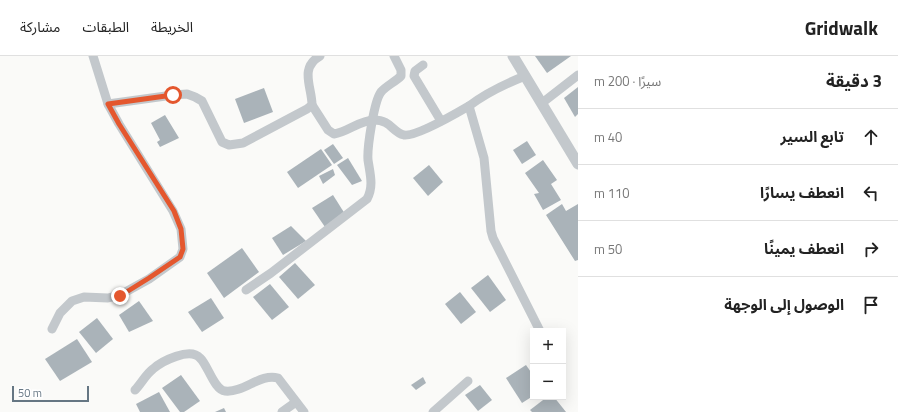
<!DOCTYPE html>
<html lang="ar">
<meta charset="utf-8">
<style>
body{margin:0;font-family:"Titillium Web","Noto Sans Arabic",sans-serif;background:#f6f6f6;color:#222;direction:rtl}
.controls{position:absolute;right:12px;bottom:12px;display:grid;overflow:hidden;border-radius:0px;box-shadow:0 4px 16px #0002}
.controls button{width:36px;height:36px;display:grid;place-items:center;padding:0;border:0;border-bottom:1px solid #e0e0e0;background:#fff;color:#222;font:20px sans-serif}
.scale{position:absolute;left:12px;bottom:10px;width:77px;box-sizing:border-box;padding-left:4px;border:2px solid #657683;border-top:0;font-size:11px;line-height:14px;white-space:nowrap;color:#657683;-webkit-text-stroke:3px #fff;paint-order:stroke}
.stop{position:absolute;width:12px;height:12px;margin:-9px;border:3px solid #e4572e;border-radius:50%;background:#fff}
.stop.end{background:#e4572e;border-color:#fff;box-shadow:0 1px 4px #0008}
.list{margin:0;padding:0;list-style:none}
h2{display:flex;justify-content:space-between;align-items:center;height:52px;margin:0;padding:0 16px;font-size:17px}
h2 small{font-size:13px;font-weight:400;color:#767676}
.list li{display:grid;grid-template-columns:26px 1fr auto;gap:12px;align-items:center;box-sizing:border-box;height:56px;padding:0 16px;border-top:1px solid #e0e0e0}
.list b{display:block;font-size:15px;white-space:nowrap}
.list em{font-size:13px;font-style:normal;color:#767676}
.icon{flex:none;width:22px;height:22px;fill:none;stroke:currentColor;stroke-width:2;stroke-linecap:round;stroke-linejoin:round}
.map{position:relative;flex:none;width:578px;height:356px;overflow:hidden;direction:ltr}
header{display:flex;align-items:center;gap:24px;box-sizing:border-box;height:56px;padding:0 20px;background:#fff;border-bottom:1px solid #e0e0e0}
header strong{font-size:19px}
nav{display:flex;gap:22px;margin-inline-start:auto;font-size:14px}
main{display:flex}
aside{flex:1;background:#fff}
.map>svg:first-child{display:block}
</style>
<header>
<strong>Gridwalk</strong>
<nav><a>الخريطة</a><a>الطبقات</a><a>مشاركة</a></nav>
</header>
<main>
<aside>
<h2>3 دقيقة<small>سيرًا · 200 m</small></h2>
<ul class="list">
<li><svg class="icon" aria-label="ahead" viewBox="0 0 24 24"><path d="M12 20V5M6 11l6-6 6 6"/></svg><div><b>تابع السير</b></div><em>40 m</em></li>
<li><svg class="icon" aria-label="left" viewBox="0 0 24 24"><path d="M17 20v-9H6M10 6l-5 5 5 5"/></svg><div><b>انعطف يسارًا</b></div><em>110 m</em></li>
<li><svg class="icon" aria-label="right" viewBox="0 0 24 24"><path d="M7 20v-9h11M14 6l5 5-5 5"/></svg><div><b>انعطف يمينًا</b></div><em>50 m</em></li>
<li><svg class="icon" aria-label="arrive" viewBox="0 0 24 24"><path d="M6 21V4h12l-3 4 3 4H6"/></svg><div><b>الوصول إلى الوجهة</b></div></li>
</ul>
</aside>
<div class="map">
<svg width="578" height="356" viewBox="0 0 578 356">
<rect width="100%" height="100%" fill="#fafaf8"/>
<g fill="#aab3b9">
<path d="M535,0H571L547,17Z"/>
<path d="M578,31V58L575,61L564,42Z"/>
<path d="M264,32L273,56L244,67L235,43Z"/>
<path d="M165,59L179,82L160,91L157,86L160,84L151,67Z"/>
<path d="M527,85L536,99L522,108L513,94Z"/>
<path d="M333,88L343,102L334,108L324,94Z"/>
<path d="M321,93L332,109L298,132L287,116Z"/>
<path d="M348,102L362,125L352,129L337,109Z"/>
<path d="M543,104L557,124L551,128L561,144L543,154L534,138L539,137L525,117Z"/>
<path d="M429,109L443,126L428,140L413,122Z"/>
<path d="M333,113L335,119L323,128L319,120Z"/>
<path d="M333,139L345,158L325,171L312,152Z"/>
<path d="M562,148L566,155L578,148V204L575,205L546,159Z"/>
<path d="M291,170L306,185L283,199L272,182Z"/>
<path d="M242,192L259,216L224,242L207,217Z"/>
<path d="M295,207L315,229L298,243L279,221Z"/>
<path d="M488,219L506,244L490,256L471,232Z"/>
<path d="M270,228L289,251L272,264L253,241Z"/>
<path d="M460,236L476,256L461,268L445,248Z"/>
<path d="M211,242L224,262L202,276L188,256Z"/>
<path d="M139,245L153,265L129,276L119,259Z"/>
<path d="M97,262L113,283L96,297L79,276Z"/>
<path d="M77,283L92,306L60,325L45,303Z"/>
<path d="M526,309L533,319V340L522,347L506,322Z"/>
<path d="M181,319L200,345L184,356H180L162,332Z"/>
<path d="M423,321L426,327L416,334L411,329Z"/>
<path d="M480,329L492,344L478,355L465,339Z"/>
<path d="M159,336L170,356H140L136,348Z"/>
<path d="M547,341H554L566,356H532L530,354Z"/>
<path d="M224,352L226,356H215Z"/>
</g>
<g fill="none" stroke-linecap="round" stroke-linejoin="round">
<g stroke="#c3c8cc" stroke-width="9">
<path d="M93,0L108,48L173,39L187,38L195,41L202,45L222,86L229,89L243,87L307,53L312,49C312,31 299,12 320,0"/>
<path d="M423,9L415,15L414,20L441,65"/>
<path d="M525,20C505,28 486,37 469,50L484,102L491,175L493,182L540,275"/>
<path d="M542,47L578,19"/>
<path d="M312,49L328,74L334,78C348,76 360,64 374,64C391,64 392,76 404,79C416,81 457,57 469,50"/>
<path d="M246,234L271,217L367,143C374,130 370,118 368,104C367,92 374,45 381,36C386,30 395,26 401,20V14L394,0"/>
<path d="M52,273L60,257L72,245L84,241L108,242L120,239L149,223L180,201L183,193L181,173L173,155L119,68L108,48"/>
<path d="M135,334C141,328 146,318 153,313C162,305 190,291 200,302C208,309 214,334 225,335C244,337 260,317 278,322L304,356"/>
<path d="M282,356L296,346"/>
<path d="M433,356L468,325"/>
</g>
<path stroke="#c3c8cc" stroke-width="11" d="M513,0L578,108"/>
</g>
<g fill="none" stroke-linecap="round" stroke-linejoin="round">
<path stroke="#e4572e" stroke-width="5" d="M120,240L149,222L180,201L183,193L181,173L174,155L119,68L108,48L173,39"/>
</g>
</svg>
<div class="controls">
<button>+</button>
<button>−</button>
</div>
<div class="scale">50 m</div>
<div class="stop" style="left:173px;top:39px"></div>
<div class="stop end" style="left:120px;top:240px"></div>
</div>
</main>
